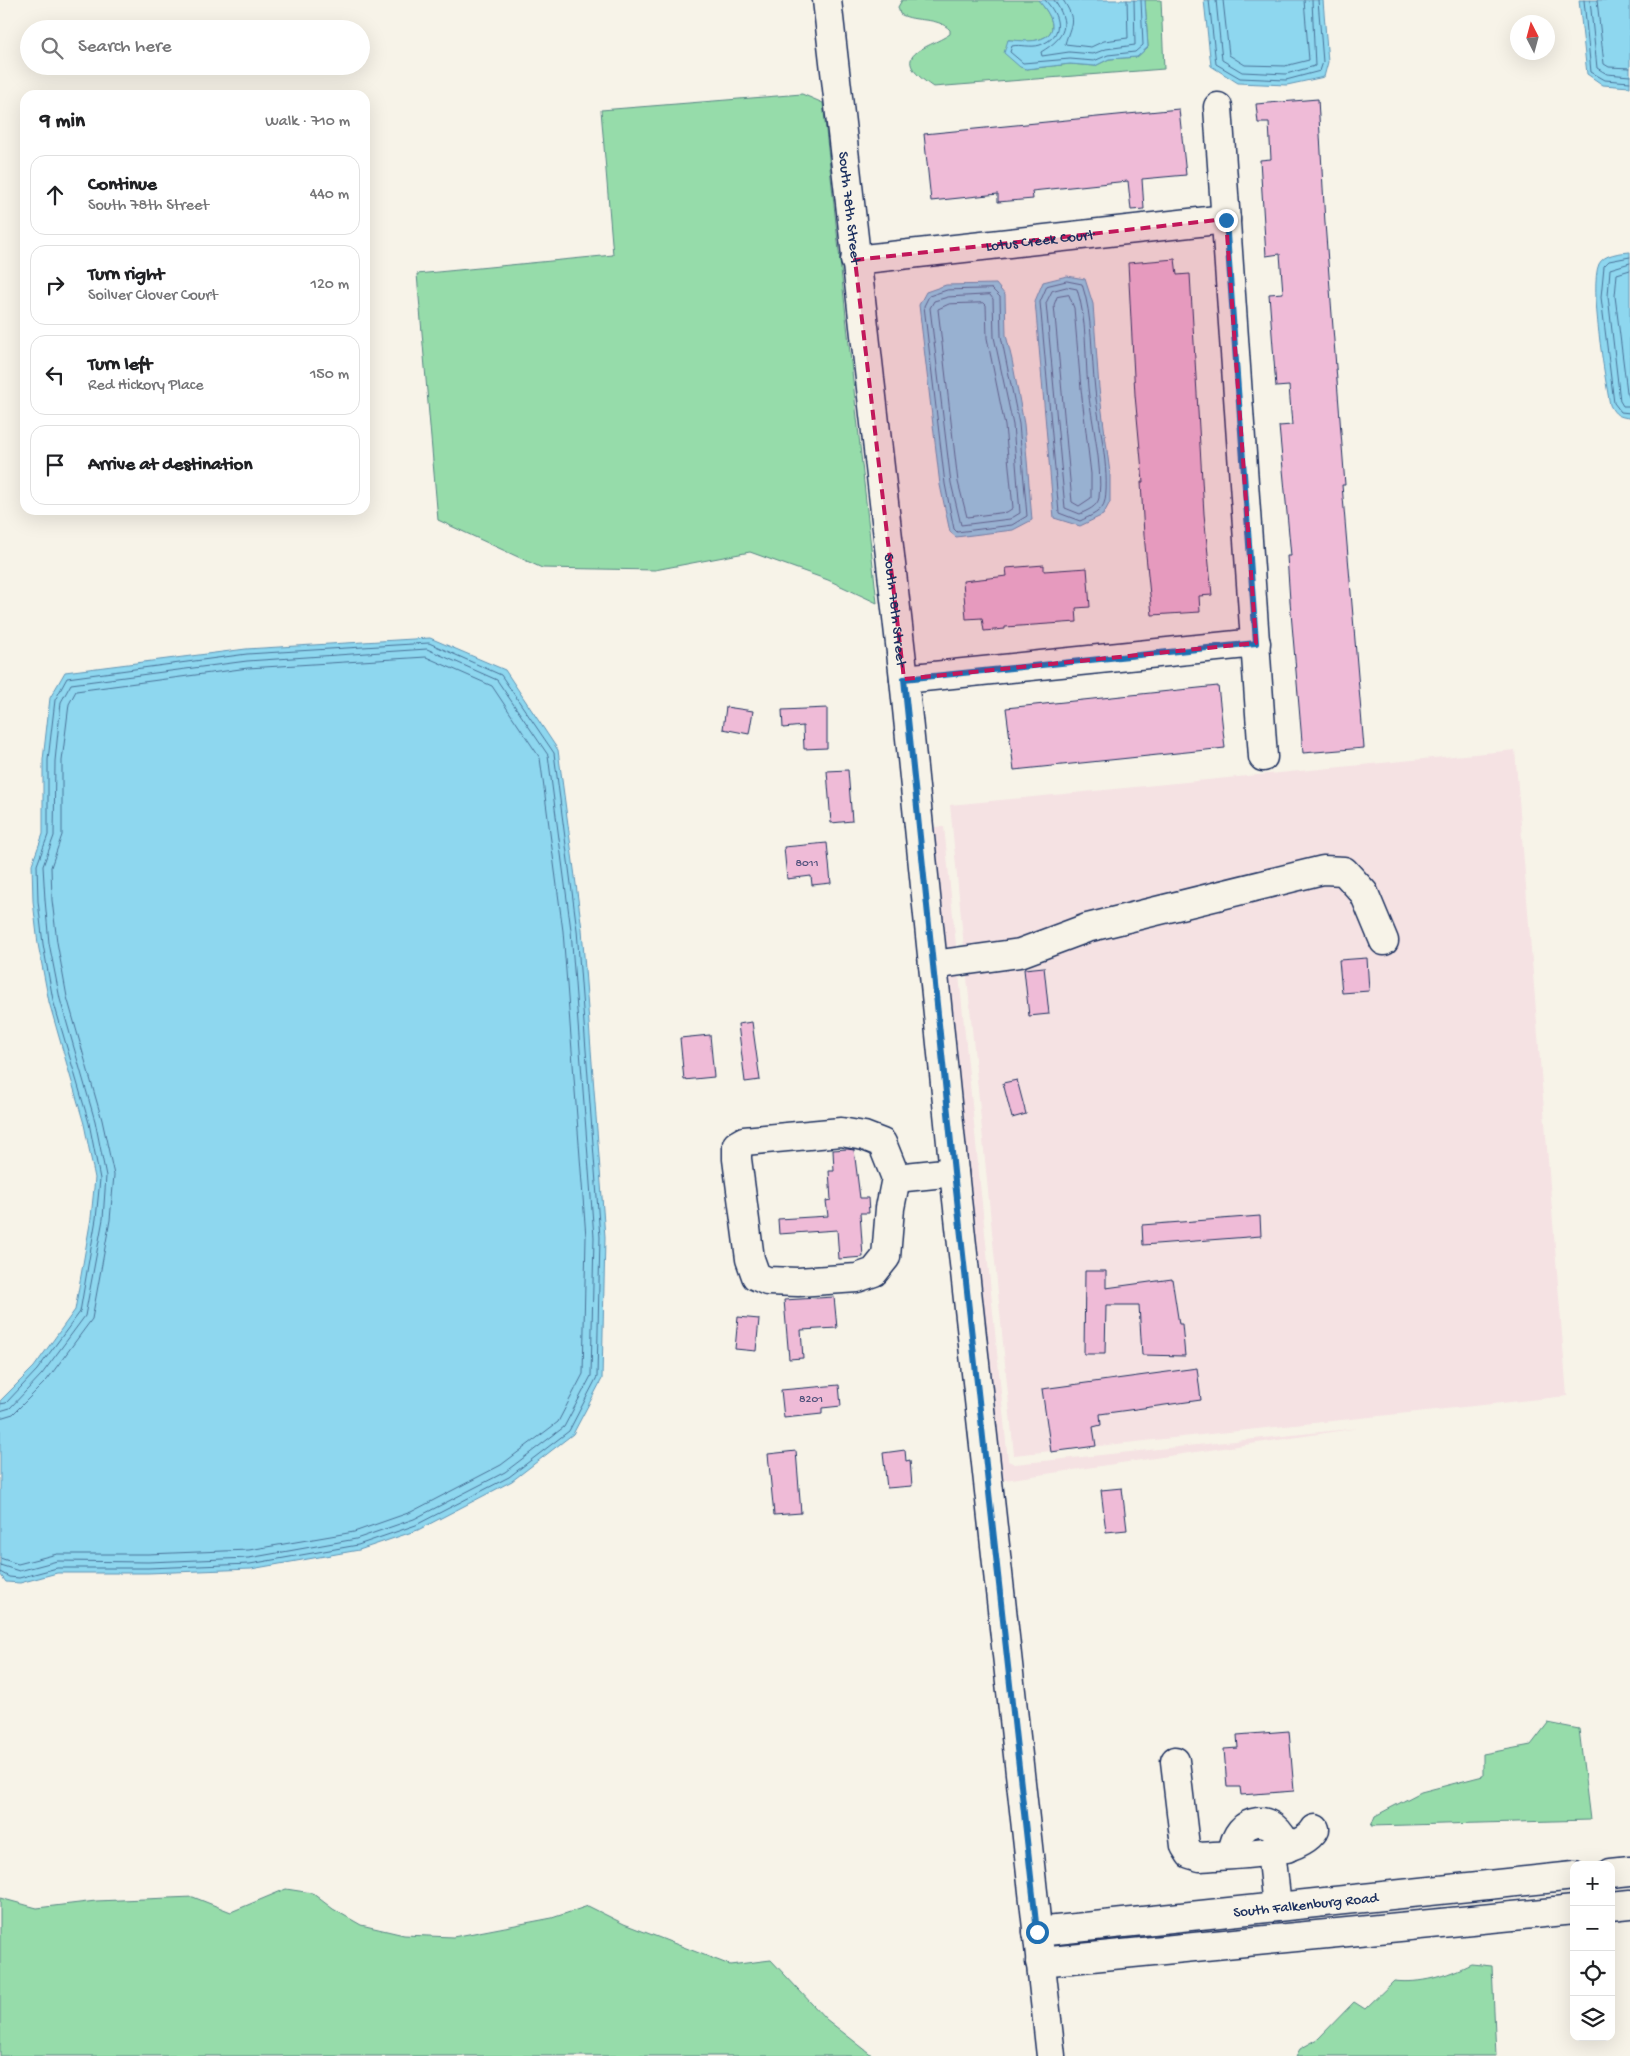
<!DOCTYPE html>
<meta charset="utf-8">
<style>
body{margin:0;font-family:"Gochi Hand",sans-serif;background:#f2f2f2;color:#202124}
.controls{position:absolute;right:15px;bottom:15px;display:grid;overflow:hidden;border-radius:10px;box-shadow:0 5px 20px #0002}
.controls button{width:45px;height:45px;display:grid;place-items:center;padding:0;border:0;border-bottom:1px solid #e0e0e0;background:#fff;color:#202124;font:25px sans-serif}
.compass{position:absolute;left:1510px;top:15px;width:45px;height:45px;border-radius:50%;background:#fff;box-shadow:0 5px 20px #0002;rotate:354deg}
.stop{position:absolute;width:15px;height:15px;margin:-11px;border:4px solid #1f6fb2;border-radius:50%;background:#fff}
.stop.end{background:#1f6fb2;border-color:#fff;box-shadow:0 1px 5px #0008}
.list{margin:0;padding:0;list-style:none}
h2{display:flex;justify-content:space-between;align-items:center;height:65px;margin:0;padding:0 20px;font-size:21px}
h2 small{font-size:16px;font-weight:400;color:#757577}
.list li{display:grid;grid-template-columns:32px 1fr auto;gap:15px;align-items:center;box-sizing:border-box;height:80px;margin:0 10px 10px;padding:0 10px;border:1px solid #e0e0e0;border-radius:15px}
.list b{display:block;font-size:19px;white-space:nowrap}
.list p{margin:0;font-size:16px;white-space:nowrap;color:#757577}
.list em{font-size:16px;font-style:normal;color:#757577}
.icon{flex:none;width:28px;height:28px;fill:none;stroke:currentColor;stroke-width:2;stroke-linecap:round;stroke-linejoin:round}
.map{position:relative;flex:none;width:1630px;height:2056px;overflow:hidden}
.search{position:absolute;background:#fff;box-shadow:0 5px 20px #0002;left:20px;top:20px;width:350px;height:55px;display:flex;align-items:center;gap:12px;box-sizing:border-box;padding:0 18px;border-radius:28px;color:#757577;font-size:19px}
.panel{position:absolute;background:#fff;box-shadow:0 5px 20px #0002;left:20px;top:90px;width:350px;height:425px;border-radius:15px}
.map>svg:first-child{display:block}
</style>
<div class="map">
<svg width="1630" height="2056" viewBox="0 0 1630 2056">
<rect width="100%" height="100%" fill="#f7f3e8"/>
<filter id="ink" filterUnits="userSpaceOnUse"><feTurbulence type="fractalNoise" baseFrequency=".02" numOctaves="2"/><feDisplacementMap in="SourceGraphic" scale="10" xChannelSelector="R" yChannelSelector="G"/><feConvolveMatrix kernelMatrix="1 2 1 2 8 2 1 2 1" color-interpolation-filters="sRGB"/></filter>
<g filter="url(#ink)">
<g fill="#f5e2e3">
<path d="M1515,750L1567,1396L1014,1455L950,805Z"/>
<path d="M944,826L1008,1461L1015,1464L1359,1428L998,1481L929,828Z"/>
</g>
<g fill="#96dcaa" stroke="#588684">
<path d="M902,0H1038C1050,13 1063,34 1037,40C1028,43 1017,40 1008,40L1027,69L1070,64L1095,66L1109,59L1137,57L1148,47L1145,0H1161L1164,69L933,87C885,54 926,50 950,34V30C937,16 916,23 900,14L898,7Z"/>
<path d="M802,94L823,103L877,603L828,580L750,552L655,570L542,568L438,520L417,274L613,255L601,110Z"/>
<path d="M1548,1723L1579,1729L1590,1820L1371,1826L1375,1816L1421,1792L1483,1776V1754L1531,1745Z"/>
<path d="M286,1889L312,1893L333,1909L361,1925L404,1935L453,1937L552,1918L588,1906L624,1924L730,1965L771,1960L826,2019L873,2056H0V1898L37,1908L96,1901L193,1897L231,1912Z"/>
<path d="M1471,1964L1492,1966L1496,2056H1296L1300,2049L1318,2039L1354,2002L1365,2009L1394,1981C1421,1984 1446,1976 1471,1964Z"/>
</g>
<g fill="#8ed7ef" stroke="#6094b5">
<path d="M1038,0H1145L1148,47L1137,57L1109,59L1095,66L1070,64L1026,69L1020,67L1004,53L1008,40C1017,40 1028,42 1037,40C1063,34 1050,13 1038,0Z"/>
<path d="M1204,0H1323L1328,62L1324,77L1287,85L1238,83L1211,66Z"/>
<path d="M1579,0H1630V87L1603,85L1587,74Z"/>
<path d="M1630,252V418C1619,417 1615,415 1610,405C1605,378 1589,286 1599,264C1604,254 1620,253 1630,252Z"/>
<path d="M1067,276L1085,279L1093,304L1099,388L1110,473V502L1103,515L1080,526L1054,518L1035,301L1043,282Z"/>
<path d="M996,284L1005,295L1006,335L1012,360L1024,424L1032,520L1013,530L956,537L950,532L940,485L919,305L926,292L946,285Z"/>
<path d="M430,638L505,670L558,750L582,929L605,1237L602,1379L573,1434L512,1481L418,1530L359,1550L251,1569L148,1573H57L20,1583L6,1582L0,1574V1401L34,1367L75,1310L91,1218L95,1178L84,1124L49,1002L38,944L33,901L32,864L43,834V760L50,698L65,672L246,649Z"/>
</g>
<g fill="none" stroke-linecap="round" stroke-linejoin="round">
<g stroke="#497298" stroke-width="1">
<path d="M1045,0C1060,16 1065,36 1040,45C1031,48 1020,44 1012,46L1010,52L1023,63L1070,59L1094,61L1108,55L1135,52L1143,45L1141,0"/>
<path d="M1054,0C1071,24 1066,37 1041,52L1042,56L1069,52L1093,54L1106,49L1135,45L1134,0"/>
<path d="M1063,0C1077,21 1071,23 1065,44L1091,47L1104,41L1128,38L1127,0"/>
<path d="M1209,0L1216,64L1240,78L1286,80L1320,71L1323,62L1318,0"/>
<path d="M1216,0L1222,60L1242,72L1286,74L1315,66L1312,0"/>
<path d="M1223,0L1229,55L1245,65L1285,66L1309,60L1304,0"/>
<path d="M1584,0L1591,72L1605,80L1630,82"/>
<path d="M1590,0L1597,68L1607,74L1630,76"/>
<path d="M1597,0L1604,64L1609,67L1630,68"/>
<path d="M1630,257L1609,261L1604,266L1601,297L1614,403L1621,412L1630,413"/>
<path d="M1630,263L1610,269L1608,296L1620,401L1623,406H1630"/>
<path d="M1630,270L1617,274L1615,296L1627,392L1630,399"/>
<path d="M1067,281L1082,284C1093,317 1091,355 1095,390C1098,421 1110,470 1105,500C1103,512 1090,516 1080,521L1059,513L1040,302L1047,286Z"/>
<path d="M1067,287L1077,289C1087,320 1085,355 1088,388C1091,421 1103,464 1099,498C1097,507 1088,510 1080,514L1065,508L1046,303L1052,291Z"/>
<path d="M992,289L1000,297L1001,336L1019,424L1027,516L1012,525L957,532L954,529L945,484L924,306L929,296L947,290Z"/>
<path d="M990,295L993,299L994,337L1013,425L1020,513L1010,519L961,525L951,483L930,308L934,301L948,297Z"/>
<path d="M1069,295L1074,308L1081,389L1091,474V498L1079,506L1072,502L1054,305L1057,297Z"/>
<path d="M984,303L986,305L987,338L1005,426L1013,508L1007,512L967,517L958,482L938,309L949,304Z"/>
<path d="M0,1404L6,1403L37,1370L80,1312L96,1219L100,1179L89,1123L53,1000L43,944L38,901L37,865L48,835V760L55,700L67,678L247,654L429,643L501,675L554,753L577,930L600,1237L597,1377L569,1431L509,1477L416,1525L358,1545L250,1564L148,1568H57L19,1578L9,1577L0,1572"/>
<path d="M0,1411L10,1408L42,1374L85,1316L103,1219L106,1176L95,1121L60,999L49,943L45,900L43,866L54,836L55,761L61,702L71,684L247,661L427,649L497,680L548,755L571,930L594,1237L591,1376L564,1427L505,1472L414,1519L356,1539L249,1558L148,1562L57,1561L19,1571L0,1565"/>
<path d="M0,1418L13,1414L47,1380L92,1319L110,1220L114,1175L102,1120L67,997L57,942L52,900L51,867L62,835V761L69,704L76,691L248,668L426,657L492,686L540,758L563,931L586,1237L583,1374L558,1422L501,1465L411,1512L354,1532L249,1550L148,1554H57L18,1564L0,1558"/>
</g>
</g>
<g fill="#efbbd7" stroke="#1b2f5e">
<path d="M1318,99L1325,223L1345,485H1342L1364,748L1303,753L1290,601L1287,556H1291L1279,426L1292,425L1289,386L1276,387L1269,294L1283,293L1280,254L1266,256L1260,160L1271,159L1269,123H1258L1256,104Z"/>
<path d="M1179,109L1186,175L1142,179L1144,209L1131,210L1128,181L1032,191L1033,199L998,202V194L931,201L924,134Z"/>
<path d="M1175,259L1177,275L1190,274L1204,514L1212,595L1199,596L1200,612L1152,615L1144,535L1141,482H1143L1135,395L1128,263Z"/>
<path d="M1044,565V571L1087,568L1090,607L1076,608L1077,622L1005,627V629L984,631L982,618L966,619L963,581L1007,576L1006,568Z"/>
<path d="M1218,686L1225,748L1014,770L1006,708Z"/>
<path d="M726,707L753,711L749,734L723,729Z"/>
<path d="M827,708V748L804,749L803,726L783,728L782,710Z"/>
<path d="M848,770L852,821L831,823L827,771Z"/>
<path d="M827,843L831,883L812,885L811,876L787,879L784,847Z"/>
<path d="M1367,958L1369,991L1342,993L1339,960Z"/>
<path d="M1044,967L1049,1014L1029,1016L1024,969Z"/>
<path d="M752,1022L760,1080L745,1082L738,1024Z"/>
<path d="M710,1035L714,1077L684,1080L680,1038Z"/>
<path d="M1017,1080L1026,1114L1012,1118L1003,1083Z"/>
<path d="M847,1149L854,1150L860,1198H868L869,1213H860L863,1257L839,1259L837,1230L779,1234L778,1219L828,1216L826,1201L831,1200L829,1171H834L833,1150Z"/>
<path d="M1260,1216L1261,1236L1143,1245L1142,1225Z"/>
<path d="M1085,1271H1106V1288L1172,1279L1179,1324H1182L1185,1356L1142,1355L1139,1305H1106L1105,1354H1084Z"/>
<path d="M834,1297L837,1328L801,1330L803,1358L789,1359L784,1300Z"/>
<path d="M738,1317L759,1319L756,1351L735,1349Z"/>
<path d="M1197,1368L1201,1400L1100,1414L1101,1425L1093,1427L1096,1446L1051,1452L1042,1389Z"/>
<path d="M839,1385L841,1406L822,1408V1414L784,1418L781,1390Z"/>
<path d="M905,1450L906,1461L910,1460L912,1486L887,1488L883,1453Z"/>
<path d="M796,1451L801,1513L774,1515L768,1454Z"/>
<path d="M1122,1488L1127,1530L1106,1532L1101,1490Z"/>
<path d="M1289,1731L1294,1791L1241,1795L1240,1787H1227L1224,1749L1238,1748L1237,1735Z"/>
</g>
<g fill="none" stroke-linecap="round" stroke-linejoin="round">
<defs>
<g id="minor">
<path id="s1" d="M827,0L904,679L954,1172L1051,2056"/>
<path d="M1218,107L1263,757"/>
<path id="s2" d="M855,260L1226,219"/>
<path d="M904,679L1256,643"/>
<path d="M933,965L1020,953L1087,928L1323,870L1344,871L1364,893L1384,941"/>
<path d="M841,1132L864,1136L882,1143L896,1178L890,1208L886,1257L874,1272L857,1278L798,1282L767,1281L756,1276L750,1259L737,1159V1145L744,1141Z"/>
<path d="M896,1178L954,1172"/>
<path d="M1175,1761L1185,1846L1190,1854L1200,1857C1231,1854 1298,1857 1315,1829"/>
<path d="M1271,1850L1277,1907"/>
<path d="M1232,1854C1237,1814 1275,1811 1287,1848"/>
<path d="M1611,1873L1630,1871"/>
<path d="M1611,1906L1630,1904"/>
<path id="s3" d="M1037,1932L1574,1876"/>
<path d="M1040,1962L1574,1910"/>
</g>
</defs>
<use href="#minor" stroke="#1b2f5e" stroke-width="31"/>
<use href="#minor" stroke="#f7f3e8" stroke-width="28"/>
</g>
</g>
<g fill="none" stroke-linecap="round" stroke-linejoin="round" filter="url(#ink)">
<path stroke="#1f6fb2" stroke-width="6" d="M1037,1932L954,1172L904,679L1256,643L1226,220"/>
</g>
<path fill="#c2185b" fill-opacity="0.2" stroke="#c2185b" stroke-width="4" stroke-dasharray="10 6" stroke-linejoin="round" d="M1226,219L1256,643L904,679L855,260Z"/>
<g text-anchor="middle" stroke-width="5" stroke-linejoin="round" paint-order="stroke">
<g font-size="12" fill="#50527c">
<text x="807" y="866">8011</text>
<text x="811" y="1402">8201</text>
</g>
<g font-size="15" fill="#1b2f5e" stroke="#f7f3e8">
<text dy="5" stroke="none"><textPath href="#s1" startOffset="209">South 78th Street</textPath></text>
<text dy="5" stroke="none"><textPath href="#s2" startOffset="186">Lotus Creek Court</textPath></text>
<text dy="5" stroke="none"><textPath href="#s1" startOffset="614">South 78th Street</textPath></text>
<text dy="5" stroke="none"><textPath href="#s3" startOffset="270">South Falkenburg Road</textPath></text>
</g>
</g>
</svg>
<div class="controls">
<button>+</button>
<button>−</button>
<button><svg class="icon" aria-label="locate" viewBox="0 0 24 24"><circle cx="12" cy="12" r="6"/><path d="M12 2v4M12 18v4M2 12h4M18 12h4"/></svg></button>
<button><svg class="icon" aria-label="layers" viewBox="0 0 24 24"><path d="M12 4l9 5-9 5-9-5zM3 14l9 5 9-5"/></svg></button>
</div>
<svg class="compass" viewBox="-18 -18 36 36"><path d="M0-13l5 13h-10z" fill="#e53935"/><path d="M0 13l5-13h-10z" fill="#757577"/></svg>
<div class="stop" style="left:1037px;top:1932px"></div>
<div class="stop end" style="left:1226px;top:220px"></div>
<div class="search"><svg class="icon" aria-label="search" viewBox="0 0 24 24"><circle cx="10" cy="10" r="6"/><path d="M15 15l6 6"/></svg>Search here</div>
<section class="panel">
<h2>9 min<small>Walk · 710 m</small></h2>
<ul class="list">
<li><svg class="icon" aria-label="ahead" viewBox="0 0 24 24"><path d="M12 20V5M6 11l6-6 6 6"/></svg><div><b>Continue</b><p>South 78th Street</p></div><em>440 m</em></li>
<li><svg class="icon" aria-label="right" viewBox="0 0 24 24"><path d="M7 20v-9h11M14 6l5 5-5 5"/></svg><div><b>Turn right</b><p>Soilver Clover Court</p></div><em>120 m</em></li>
<li><svg class="icon" aria-label="left" viewBox="0 0 24 24"><path d="M17 20v-9H6M10 6l-5 5 5 5"/></svg><div><b>Turn left</b><p>Red Hickory Place</p></div><em>150 m</em></li>
<li><svg class="icon" aria-label="arrive" viewBox="0 0 24 24"><path d="M6 21V4h12l-3 4 3 4H6"/></svg><div><b>Arrive at destination</b></div></li>
</ul>
</section>
</div>
